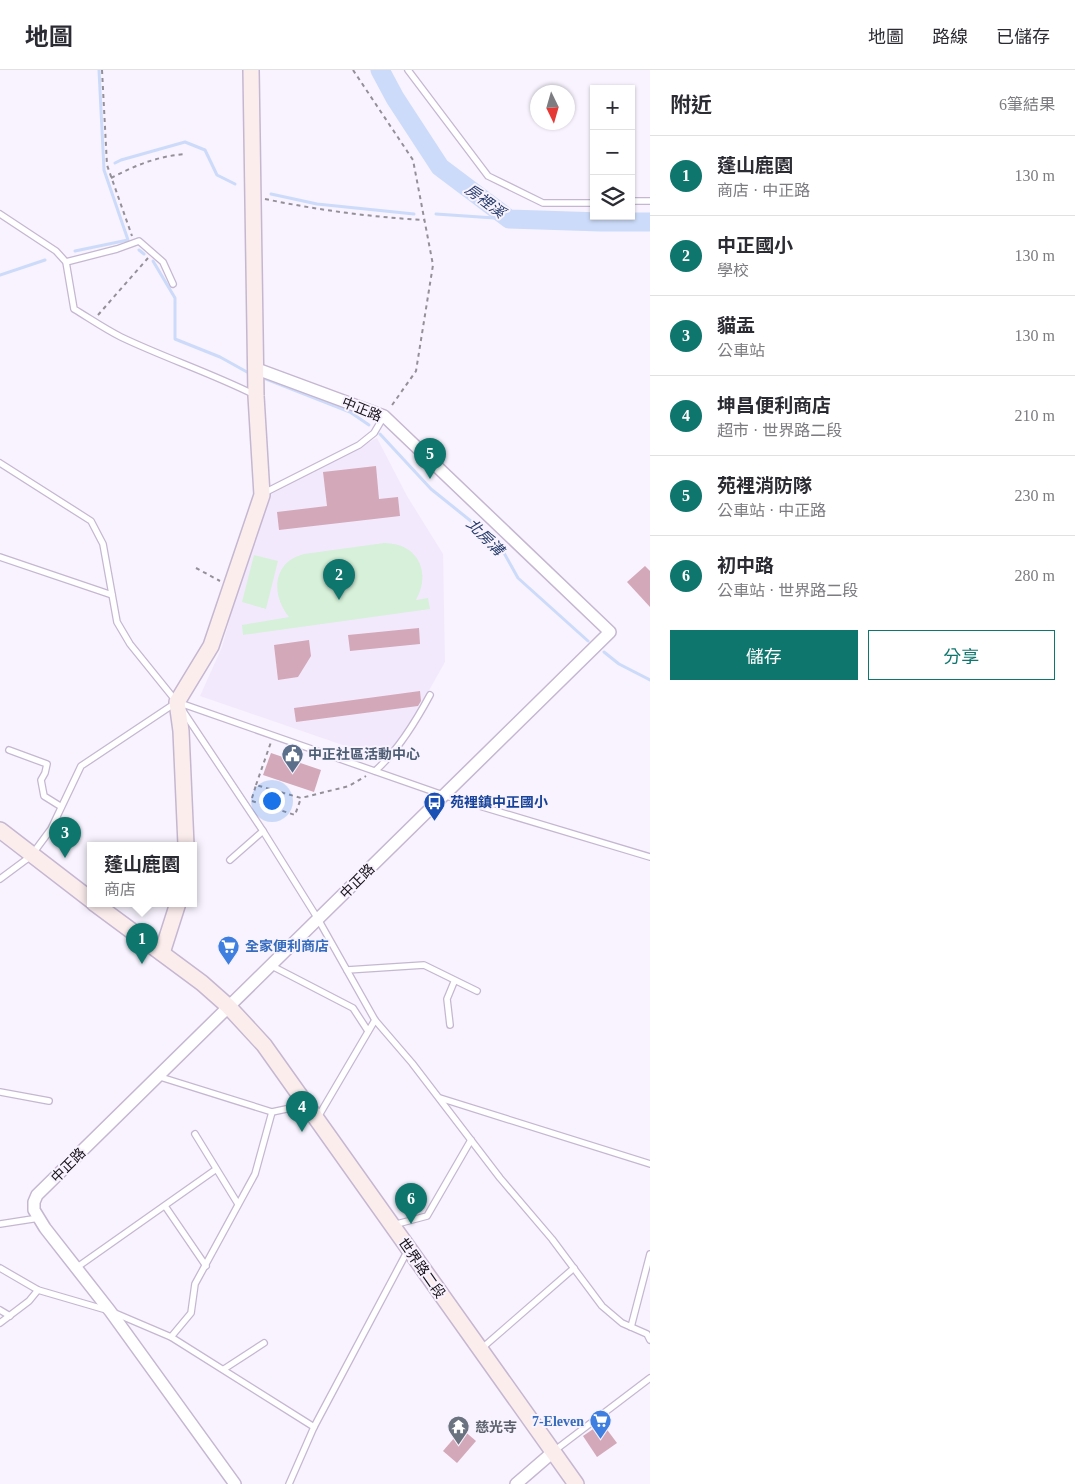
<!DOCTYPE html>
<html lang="zh-TW">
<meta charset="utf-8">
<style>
body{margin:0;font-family:"Times New Roman","Noto Sans TC",serif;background:#f7f7f7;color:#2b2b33}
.controls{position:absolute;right:15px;top:15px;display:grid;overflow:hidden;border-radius:0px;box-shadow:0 1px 4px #0004}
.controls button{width:45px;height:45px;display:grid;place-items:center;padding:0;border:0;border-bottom:1px solid #e1e1e2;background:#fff;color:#2b2b33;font:25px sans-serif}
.compass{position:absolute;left:530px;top:15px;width:45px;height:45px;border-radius:50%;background:#fff;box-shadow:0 1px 4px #0004;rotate:175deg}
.you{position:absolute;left:271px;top:730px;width:18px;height:18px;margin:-12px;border:4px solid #fff;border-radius:50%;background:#1a73e8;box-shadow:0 0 0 8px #1a73e833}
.badge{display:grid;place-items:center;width:32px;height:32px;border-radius:50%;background:#0f766e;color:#fff;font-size:16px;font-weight:700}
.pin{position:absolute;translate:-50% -41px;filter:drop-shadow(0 1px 2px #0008)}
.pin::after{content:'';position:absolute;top:26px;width:18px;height:15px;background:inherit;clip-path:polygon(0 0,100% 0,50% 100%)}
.popup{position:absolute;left:87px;top:772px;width:110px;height:65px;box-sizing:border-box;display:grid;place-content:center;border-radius:0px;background:#fff;filter:drop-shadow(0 1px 4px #0005);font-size:16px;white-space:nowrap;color:#7c7c81}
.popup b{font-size:19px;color:#2b2b33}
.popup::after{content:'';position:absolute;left:50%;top:100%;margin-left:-10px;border:10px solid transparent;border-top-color:#fff}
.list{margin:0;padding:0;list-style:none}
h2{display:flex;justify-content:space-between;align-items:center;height:65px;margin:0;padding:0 20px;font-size:21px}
h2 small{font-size:16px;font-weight:400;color:#7c7c81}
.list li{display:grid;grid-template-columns:32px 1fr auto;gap:15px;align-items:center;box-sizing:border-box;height:80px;padding:0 20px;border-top:1px solid #e1e1e2}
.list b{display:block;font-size:19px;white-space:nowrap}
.list p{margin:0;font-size:16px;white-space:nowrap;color:#7c7c81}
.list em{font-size:16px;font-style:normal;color:#7c7c81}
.actions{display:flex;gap:10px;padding:15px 20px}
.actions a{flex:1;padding:11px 0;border:1px solid #0f766e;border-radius:0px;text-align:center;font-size:18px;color:#0f766e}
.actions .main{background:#0f766e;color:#fff}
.icon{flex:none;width:28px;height:28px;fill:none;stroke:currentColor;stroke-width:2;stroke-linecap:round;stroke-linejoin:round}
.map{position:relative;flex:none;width:650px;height:1414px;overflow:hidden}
header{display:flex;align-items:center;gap:30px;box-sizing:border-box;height:70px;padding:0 25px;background:#fff;border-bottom:1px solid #e1e1e2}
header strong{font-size:24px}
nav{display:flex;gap:28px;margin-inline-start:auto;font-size:18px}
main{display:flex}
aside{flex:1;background:#fff}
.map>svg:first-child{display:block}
</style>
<header>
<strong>地圖</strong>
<nav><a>地圖</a><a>路線</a><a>已儲存</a></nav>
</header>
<main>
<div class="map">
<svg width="650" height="1414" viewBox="0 0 650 1414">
<rect width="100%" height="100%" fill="#f8f3fe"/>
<path fill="#f3e9fd" d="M377,368L407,426L443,484L445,592L389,691L200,626L222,577L263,427Z"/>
<g fill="#d6f0d9">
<path d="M384,473C417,473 432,501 416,530L428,528L430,539L243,565L242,555L289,547C271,525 272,492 304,484Z"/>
<path d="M254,485L278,491L266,539L242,532Z"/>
</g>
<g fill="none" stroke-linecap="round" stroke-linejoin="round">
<g stroke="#ccdbf9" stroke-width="3">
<path d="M115,93L121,90L185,72L205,80L217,105L235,114"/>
<path d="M271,124L317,134L414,144"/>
<path d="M436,144L509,149"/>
<path d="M139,180L144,184"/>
<path d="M75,181L128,170L104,100L99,0"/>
<path d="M153,191L175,228V269L220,287L247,302"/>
<path d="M0,205L45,190"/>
<path d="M266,309L350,342L369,355"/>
<path d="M380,364L431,419L482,460L504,483L518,508L588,571"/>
<path d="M604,582L619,594L650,610"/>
</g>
<path stroke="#ccdbf9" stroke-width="19" d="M380,0L395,28L440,97L509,149L601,152H650"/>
</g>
<g fill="#d3a8b9">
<path d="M376,396L379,429L398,427L400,446L279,460L277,442L327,436L323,402Z"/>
<path d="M645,496L650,501V537L627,512Z"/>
<path d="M419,558L420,574L350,581L348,565Z"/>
<path d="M309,570L311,586L298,607L278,610L274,575Z"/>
<path d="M420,621L421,631L418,636L296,652L294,638Z"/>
<path d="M271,683L321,700L314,722L263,705Z"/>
<path d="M602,1353L617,1373L597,1387L583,1366Z"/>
<path d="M462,1359L476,1371L457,1393L443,1381Z"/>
</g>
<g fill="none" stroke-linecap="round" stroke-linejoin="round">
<defs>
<g id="lane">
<path d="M408,0L488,106L543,133H594"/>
<path d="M631,131H650"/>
<path d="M0,144L56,181L66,192L74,239C89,248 105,259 121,267C165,288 211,303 255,325"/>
<path d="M66,192L117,179L139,171L163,192L173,214"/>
<path d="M0,393L91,451L103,474L117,552L130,574L176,631"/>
<path d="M264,423L359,375L374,363L384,346"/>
<path d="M0,487L112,525"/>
<path d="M183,641L263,761L318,849L375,950L412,993L500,1108L552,1169L602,1236L622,1253L647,1264L650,1270"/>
<path d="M9,680L47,694L45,703L41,710L44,726L60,736"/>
<path d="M375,701C398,681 416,651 430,625"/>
<path d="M230,790L263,761"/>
<path d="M0,809L31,786L51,759L81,696L177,632L443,725L650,787"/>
<path d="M270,895L353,938L368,961"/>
<path d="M347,900L424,895L477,921"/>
<path d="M450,955L447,929L454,912"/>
<path d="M157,1006L272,1042L305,1035"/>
<path d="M0,1022L49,1031"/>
<path d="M440,1028L650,1094"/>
<path d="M318,1047L375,950"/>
<path d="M195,1064L238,1134"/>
<path d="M165,1136L206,1196"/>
<path d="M0,1154L39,1148"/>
<path d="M393,1155L427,1146L471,1070"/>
<path d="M0,1198L38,1220L110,1241L171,1267L314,1357"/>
<path d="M76,1198L215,1100"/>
<path d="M0,1240L10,1246"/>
<path d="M0,1253L29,1231L38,1220"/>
<path d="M631,1257L650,1184"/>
<path d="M171,1267L191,1243L195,1214L255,1104L272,1042"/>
<path d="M481,1279L574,1198"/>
<path d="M224,1299L264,1273"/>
<path d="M554,1381L650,1308"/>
<path d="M289,1414L314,1357L408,1180"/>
</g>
<g id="street">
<path d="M235,1414L110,1241L45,1158L34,1140V1132L37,1125L610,562L384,346L257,299"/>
<path d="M516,1414L553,1382"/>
</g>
<g id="secondary">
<path d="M0,760L91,830"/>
<path d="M186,775L181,661L177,632L211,576L262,425L256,326L251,0"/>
<path d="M94,833L202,913L228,936L264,975L576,1414"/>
<path d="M162,883L178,833"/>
</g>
</defs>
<use href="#lane" stroke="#c5b7d1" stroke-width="8"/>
<use href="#street" stroke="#c5b7d1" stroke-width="14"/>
<use href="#secondary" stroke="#c5b7d1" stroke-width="18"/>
<g stroke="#948f99" stroke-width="2" stroke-dasharray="4 4" stroke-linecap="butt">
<path d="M102,0L107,95L132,166"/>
<path d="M353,0L413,90L433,195L416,301L390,338"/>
<path d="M111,108C136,95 158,86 186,84"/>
<path d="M265,129C318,140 370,147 424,150"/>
<path d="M98,245L148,188"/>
<path d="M196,498L220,511"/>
<path d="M256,715L271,672"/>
<path d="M252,728L256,715L301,728L349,716L366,706"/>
<path d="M252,731L295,745L301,728"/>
</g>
<use href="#lane" stroke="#fff" stroke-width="5.5"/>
<use href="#street" stroke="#fff" stroke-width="11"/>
<use href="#secondary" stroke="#fceded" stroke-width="15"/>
</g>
<defs>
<symbol id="civic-pin" viewBox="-11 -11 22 30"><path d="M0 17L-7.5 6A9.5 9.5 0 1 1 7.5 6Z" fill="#5c6f8a" stroke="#f8f3fe"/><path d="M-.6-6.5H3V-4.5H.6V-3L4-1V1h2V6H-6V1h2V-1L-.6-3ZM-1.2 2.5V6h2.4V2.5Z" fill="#fff"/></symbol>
<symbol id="bus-pin" viewBox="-11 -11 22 30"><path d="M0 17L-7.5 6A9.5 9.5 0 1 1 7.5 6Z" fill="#1a4fb4" stroke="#f8f3fe"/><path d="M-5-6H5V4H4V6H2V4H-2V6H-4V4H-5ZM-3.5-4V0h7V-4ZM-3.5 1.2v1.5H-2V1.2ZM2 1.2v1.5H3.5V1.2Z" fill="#fff"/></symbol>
<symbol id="supermarket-pin" viewBox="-11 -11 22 30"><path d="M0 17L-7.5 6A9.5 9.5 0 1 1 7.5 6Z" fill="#3f7fe0" stroke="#f8f3fe"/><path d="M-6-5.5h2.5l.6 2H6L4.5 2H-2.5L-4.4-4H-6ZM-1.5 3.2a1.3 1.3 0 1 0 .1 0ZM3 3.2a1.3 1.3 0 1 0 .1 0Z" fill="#fff"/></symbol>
<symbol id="temple-pin" viewBox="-11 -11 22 30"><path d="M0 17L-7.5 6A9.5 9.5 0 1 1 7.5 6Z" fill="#6b7280" stroke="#f8f3fe"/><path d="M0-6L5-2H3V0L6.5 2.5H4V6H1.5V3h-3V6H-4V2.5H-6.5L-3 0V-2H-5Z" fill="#fff"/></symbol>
</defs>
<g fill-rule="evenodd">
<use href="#civic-pin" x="280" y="672" width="25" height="34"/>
<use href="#bus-pin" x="422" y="720" width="25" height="34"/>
<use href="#supermarket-pin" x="216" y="864" width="25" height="34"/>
<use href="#supermarket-pin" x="588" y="1338" width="25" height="34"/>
<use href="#temple-pin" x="446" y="1344" width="25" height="34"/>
</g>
<g text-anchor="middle" stroke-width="4" stroke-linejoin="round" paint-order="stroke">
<g font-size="14" fill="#16111a" stroke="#f8f3fe">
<text transform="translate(362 339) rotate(22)" y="5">中正路</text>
<text transform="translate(357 811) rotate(-45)" y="5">中正路</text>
<text transform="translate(68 1095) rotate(-45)" y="5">中正路</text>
<text transform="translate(422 1198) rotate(55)" y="5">世界路二段</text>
</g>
<g font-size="14" font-weight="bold" fill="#4e5e75" stroke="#f8f3fe" text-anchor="start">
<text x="308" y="689">中正社區活動中心</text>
</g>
<g font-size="14" font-weight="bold" fill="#164399" stroke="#f8f3fe" text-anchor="start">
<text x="450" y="737">苑裡鎮中正國小</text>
</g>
<g font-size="14" font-weight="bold" fill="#366cbe" stroke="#f8f3fe" text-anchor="start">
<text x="245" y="881">全家便利商店</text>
<text x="584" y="1356" text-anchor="end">7-Eleven</text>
</g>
<g font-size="14" font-weight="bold" fill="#5b616d" stroke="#f8f3fe" text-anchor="start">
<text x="475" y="1362">慈光寺</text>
</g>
<g font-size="15" font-style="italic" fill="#263c6b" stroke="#f8f3fe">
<text transform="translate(485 131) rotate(37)" y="5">房裡溪</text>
<text transform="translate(485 467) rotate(45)" y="5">北房溝</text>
</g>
</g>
</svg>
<div class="controls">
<button>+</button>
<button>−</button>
<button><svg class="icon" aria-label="layers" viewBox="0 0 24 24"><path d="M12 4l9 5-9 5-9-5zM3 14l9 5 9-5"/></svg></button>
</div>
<svg class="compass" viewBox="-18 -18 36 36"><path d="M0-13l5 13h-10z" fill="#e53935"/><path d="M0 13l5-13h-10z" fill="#7c7c81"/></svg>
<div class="you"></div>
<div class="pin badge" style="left:142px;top:894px">1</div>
<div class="popup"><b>蓬山鹿園</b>商店</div>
<div class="pin badge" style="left:339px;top:530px">2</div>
<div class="pin badge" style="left:65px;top:788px">3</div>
<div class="pin badge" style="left:302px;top:1062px">4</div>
<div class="pin badge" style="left:430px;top:409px">5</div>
<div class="pin badge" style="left:411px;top:1154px">6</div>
</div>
<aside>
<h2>附近<small>6筆結果</small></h2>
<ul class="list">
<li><span class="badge">1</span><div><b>蓬山鹿園</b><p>商店 · 中正路</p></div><em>130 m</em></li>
<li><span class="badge">2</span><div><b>中正國小</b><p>學校</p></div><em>130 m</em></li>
<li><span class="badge">3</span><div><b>貓盂</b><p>公車站</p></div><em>130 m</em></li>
<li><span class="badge">4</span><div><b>坤昌便利商店</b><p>超市 · 世界路二段</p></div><em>210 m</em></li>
<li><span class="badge">5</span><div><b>苑裡消防隊</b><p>公車站 · 中正路</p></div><em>230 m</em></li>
<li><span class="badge">6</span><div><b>初中路</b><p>公車站 · 世界路二段</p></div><em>280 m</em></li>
</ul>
<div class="actions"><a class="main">儲存</a><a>分享</a></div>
</aside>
</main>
